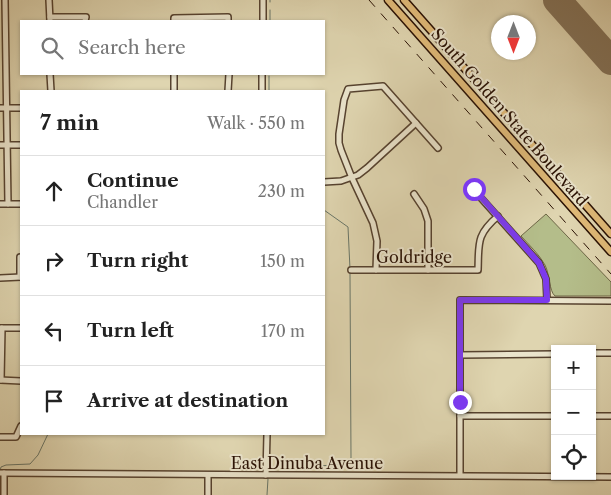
<!DOCTYPE html>
<meta charset="utf-8">
<style>
body{margin:0;font-family:"Libre Caslon Text",serif;background:#f6f6f6;color:#222}
.controls{position:absolute;right:15px;bottom:15px;display:grid;overflow:hidden;border-radius:0px;box-shadow:0 1px 4px #0004}
.controls button{width:45px;height:45px;display:grid;place-items:center;padding:0;border:0;border-bottom:1px solid #e0e0e0;background:#fff;color:#222;font:25px sans-serif}
.compass{position:absolute;left:491px;top:15px;width:45px;height:45px;border-radius:50%;background:#fff;box-shadow:0 1px 4px #0004;rotate:180deg}
.stop{position:absolute;width:15px;height:15px;margin:-11px;border:4px solid #7c3aed;border-radius:50%;background:#fff}
.stop.end{background:#7c3aed;border-color:#fff;box-shadow:0 1px 5px #0008}
.list{margin:0;padding:0;list-style:none}
h2{display:flex;justify-content:space-between;align-items:center;height:65px;margin:0;padding:0 20px;font-size:21px}
h2 small{font-size:16px;font-weight:400;color:#767676}
.list li{display:grid;grid-template-columns:32px 1fr auto;gap:15px;align-items:center;box-sizing:border-box;height:70px;padding:0 20px;border-top:1px solid #e0e0e0}
.list b{display:block;font-size:19px;white-space:nowrap}
.list p{margin:0;font-size:16px;white-space:nowrap;color:#767676}
.list em{font-size:16px;font-style:normal;color:#767676}
.icon{flex:none;width:28px;height:28px;fill:none;stroke:currentColor;stroke-width:2;stroke-linecap:round;stroke-linejoin:round}
.map{position:relative;flex:none;width:611px;height:495px;overflow:hidden}
.search{position:absolute;background:#fff;box-shadow:0 1px 4px #0004;left:20px;top:20px;width:305px;height:55px;display:flex;align-items:center;gap:12px;box-sizing:border-box;padding:0 18px;border-radius:0px;color:#767676;font-size:19px}
.panel{position:absolute;background:#fff;box-shadow:0 1px 4px #0004;left:20px;top:90px;width:305px;height:345px;border-radius:0px}
.map>svg:first-child{display:block}
</style>
<div class="map">
<svg width="611" height="495" viewBox="0 0 611 495">
<rect width="100%" height="100%" fill="#dfd5b0"/>
<filter id="stains"><feTurbulence type="fractalNoise" baseFrequency=".004" numOctaves="4"/><feColorMatrix values="0 0 0 0 .2 0 0 0 0 .09 0 0 0 0 .02 0 0 0 .5 -.17"/></filter>
<radialGradient id="worn" r=".72"><stop offset=".6" stop-color="#630" stop-opacity="0"/><stop offset="1" stop-color="#630" stop-opacity=".3"/></radialGradient>
<path fill="#b4bd8a" stroke="#6e6747" d="M546,214L611,282V296H555C549,291 550,275 545,265C539,254 529,245 521,236Z"/>
<g fill="none" stroke-linecap="round" stroke-linejoin="round">
<g stroke="#697668" stroke-width="1">
<path d="M270,0V2"/>
<path d="M270,21V10"/>
<path d="M269,76V91"/>
<path d="M324,210L348,227L350,269"/>
<path d="M272,468L337,465L345,463L351,458L350,273"/>
<path d="M0,471L1,467L6,465L30,464L38,455L48,434"/>
<path d="M267,495L268,479"/>
</g>
<path stroke="#84735a" stroke-width="28" d="M557,0L611,61"/>
<defs>
<g id="minor">
<path d="M5,0L8,204"/>
<path d="M49,0L50,21"/>
<path d="M50,17H86L85,21"/>
<path d="M174,21V18L228,17V21"/>
<path d="M263,21V0"/>
<path d="M50,74L51,91"/>
<path d="M174,91V74"/>
<path d="M228,91L229,74"/>
<path d="M262,91V74"/>
<path d="M0,108H21"/>
<path d="M0,145H21"/>
<path d="M324,182L341,181L358,175L367,168L416,123"/>
<path d="M473,189L539,263L546,279L547,300"/>
<path d="M414,194L424,209L428,221V270"/>
<path d="M0,204H21"/>
<path d="M351,270H478C479,243 476,235 498,216"/>
<path d="M376,270L377,241L373,223L352,178L341,150L339,143V134L344,100L348,89L383,86L438,148"/>
<path d="M20,277V257"/>
<path d="M0,278L21,277"/>
<path d="M0,328H21"/>
<path d="M592,353H611"/>
<path d="M460,355L555,354"/>
<path d="M0,380L21,381"/>
<path d="M1,380L2,328"/>
<path d="M460,416H555"/>
<path d="M592,416H611"/>
<path d="M0,437H16L21,426"/>
<path d="M0,473L611,477"/>
<path d="M4,473V495"/>
<path d="M266,475L267,434"/>
<path d="M460,475V300L611,301"/>
<path d="M208,495V475"/>
</g>
<g id="major">
<path d="M388,0L611,252"/>
<path d="M404,0L611,234"/>
</g>
</defs>
<use href="#minor" stroke="#56422f" stroke-width="8"/>
<use href="#major" stroke="#291104" stroke-width="9"/>
<use href="#minor" stroke="#eae4cc" stroke-width="5"/>
<use href="#major" stroke="#e0ba78" stroke-width="6"/>
<path stroke="#291104" stroke-width="1" stroke-dasharray="9 9" stroke-linecap="butt" d="M369,0L611,274"/>
</g>
<g fill="none" stroke-linecap="round" stroke-linejoin="round">
<path stroke="#7c3aed" stroke-width="6" d="M460,402V300H547L546,279L539,263L474,189"/>
</g>
<g text-anchor="middle" stroke-width="4" stroke-linejoin="round" paint-order="stroke">
<g font-size="16" fill="#291104" stroke="#eae4cc">
<text transform="translate(510 117) rotate(49)" y="6">South Golden State Boulevard</text>
<text x="414" y="263">Goldridge</text>
<text x="307" y="469">East Dinuba Avenue</text>
</g>
</g>
<rect width="100%" height="100%" filter="url(#stains)"/>
<rect width="100%" height="100%" fill="url(#worn)"/>
</svg>
<div class="controls">
<button>+</button>
<button>−</button>
<button><svg class="icon" aria-label="locate" viewBox="0 0 24 24"><circle cx="12" cy="12" r="6"/><path d="M12 2v4M12 18v4M2 12h4M18 12h4"/></svg></button>
</div>
<svg class="compass" viewBox="-18 -18 36 36"><path d="M0-13l5 13h-10z" fill="#e53935"/><path d="M0 13l5-13h-10z" fill="#767676"/></svg>
<div class="stop" style="left:474px;top:189px"></div>
<div class="stop end" style="left:460px;top:402px"></div>
<div class="search"><svg class="icon" aria-label="search" viewBox="0 0 24 24"><circle cx="10" cy="10" r="6"/><path d="M15 15l6 6"/></svg>Search here</div>
<section class="panel">
<h2>7 min<small>Walk · 550 m</small></h2>
<ul class="list">
<li><svg class="icon" aria-label="ahead" viewBox="0 0 24 24"><path d="M12 20V5M6 11l6-6 6 6"/></svg><div><b>Continue</b><p>Chandler</p></div><em>230 m</em></li>
<li><svg class="icon" aria-label="right" viewBox="0 0 24 24"><path d="M7 20v-9h11M14 6l5 5-5 5"/></svg><div><b>Turn right</b></div><em>150 m</em></li>
<li><svg class="icon" aria-label="left" viewBox="0 0 24 24"><path d="M17 20v-9H6M10 6l-5 5 5 5"/></svg><div><b>Turn left</b></div><em>170 m</em></li>
<li><svg class="icon" aria-label="arrive" viewBox="0 0 24 24"><path d="M6 21V4h12l-3 4 3 4H6"/></svg><div><b>Arrive at destination</b></div></li>
</ul>
</section>
</div>
